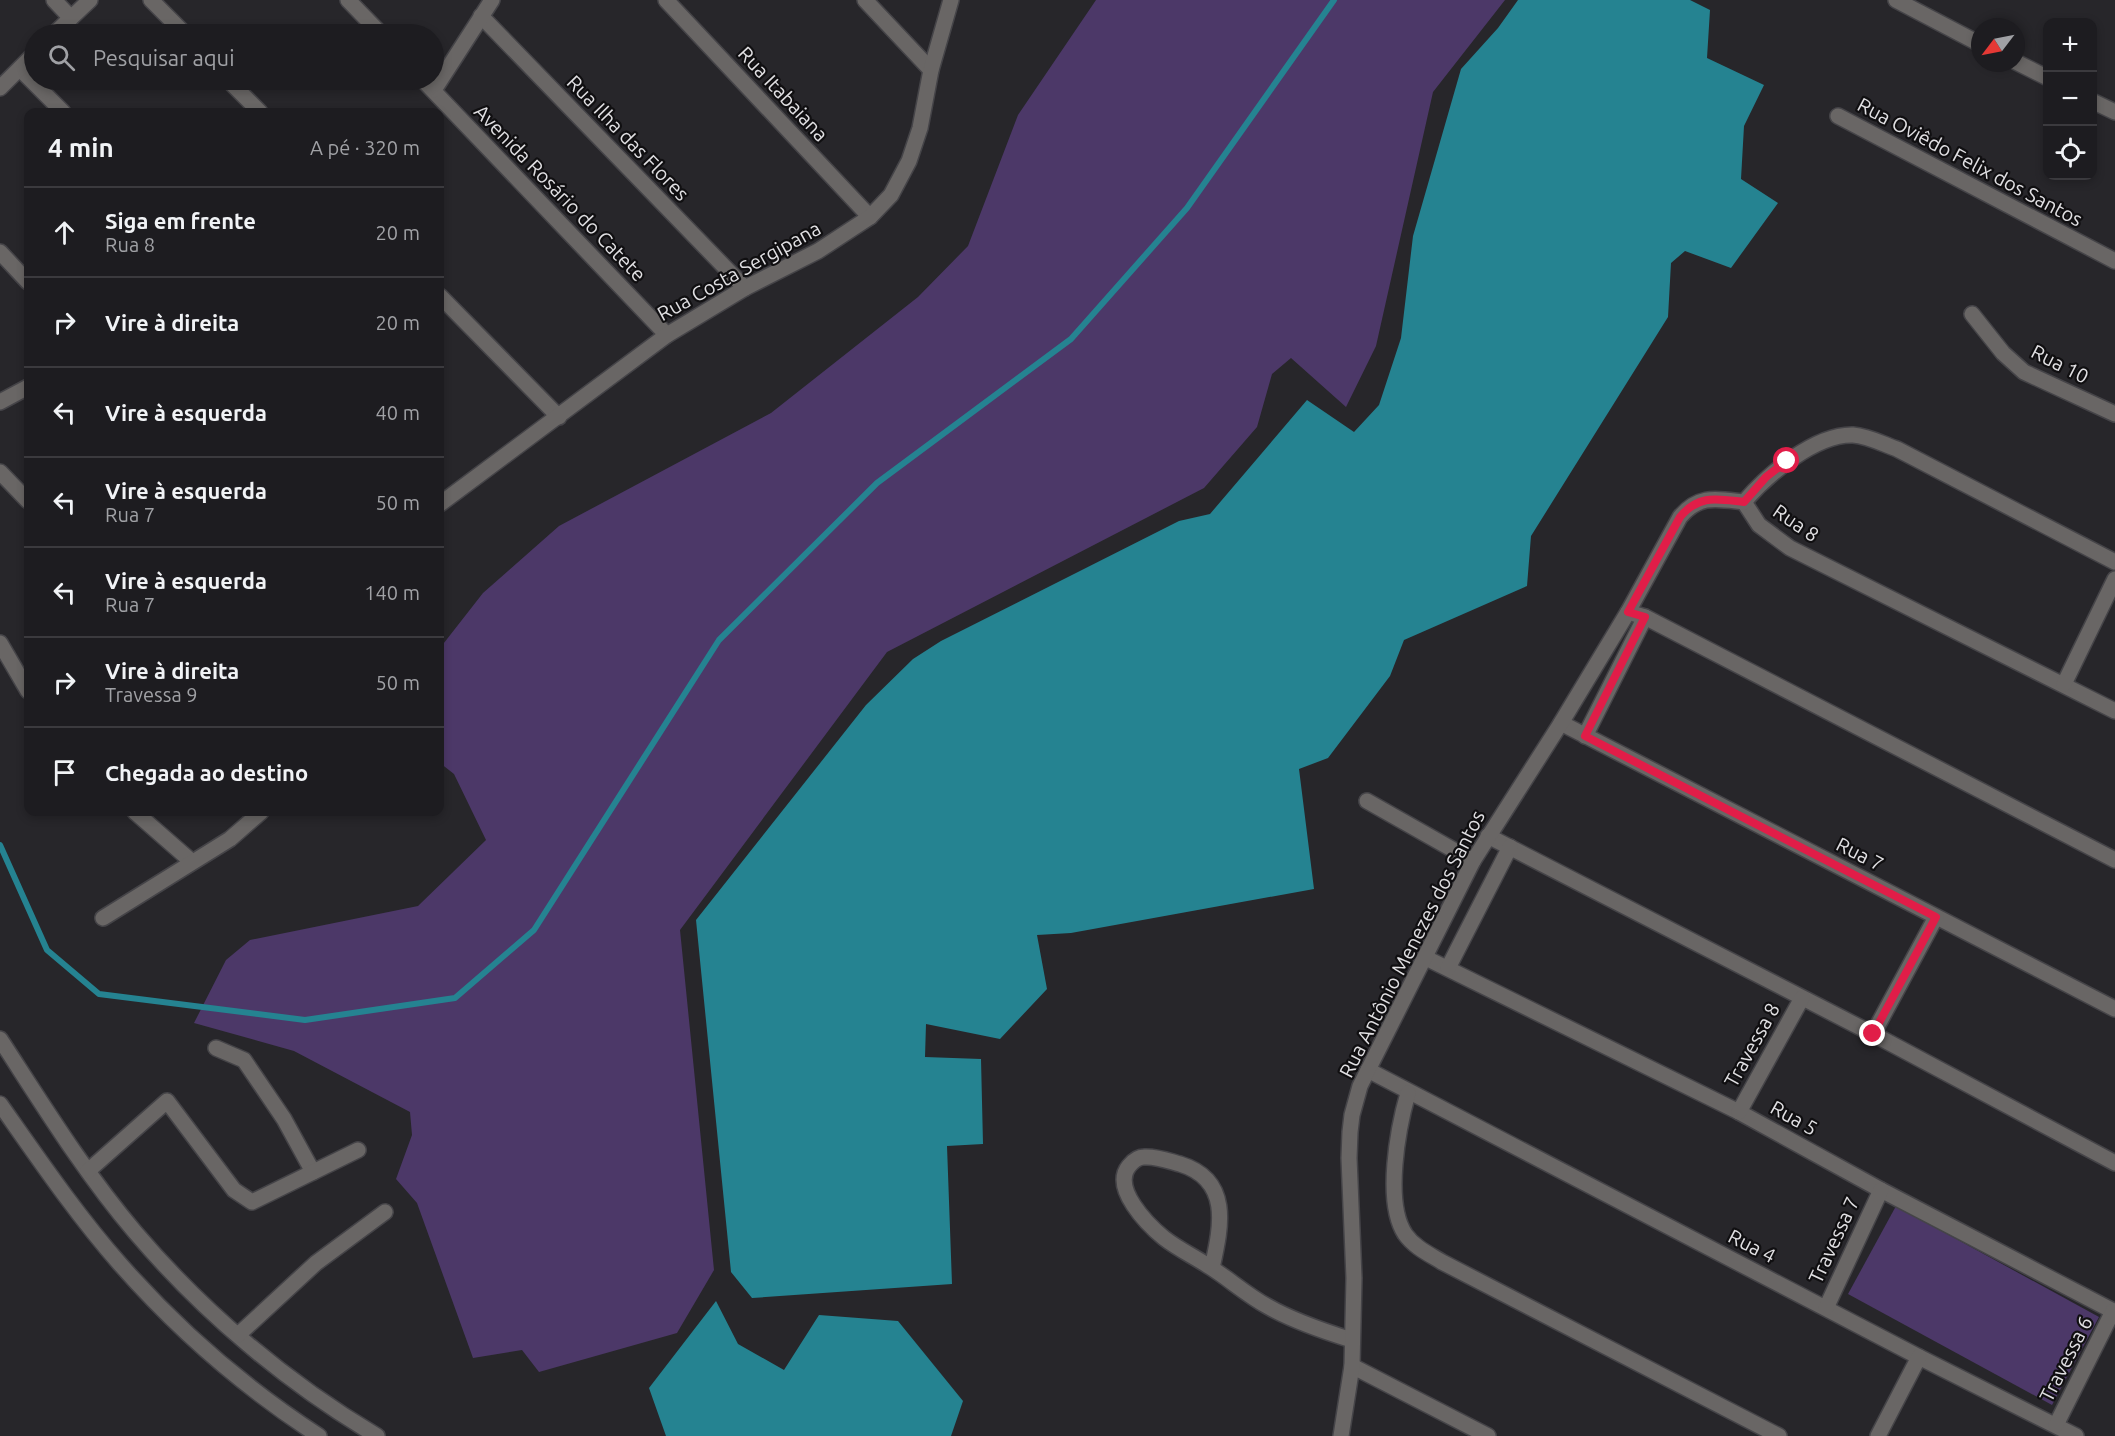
<!DOCTYPE html>
<html lang="pt">
<meta charset="utf-8">
<style>
body{margin:0;font-family:Ubuntu,sans-serif;background:#252529;color:#f1f3f6}
.controls{position:absolute;right:18px;top:18px;display:grid;overflow:hidden;border-radius:12px;box-shadow:0 3px 9px #0003}
.controls button{width:54px;height:54px;display:grid;place-items:center;padding:0;border:0;border-bottom:2px solid #3b3a3e;background:#1d1c20;color:#f1f3f6;font:30px sans-serif}
.compass{position:absolute;left:1971px;top:18px;width:54px;height:54px;border-radius:50%;background:#1d1c20;box-shadow:0 3px 9px #0003;rotate:238deg}
.stop{position:absolute;width:18px;height:18px;margin:-14px;border:4px solid #e11d48;border-radius:50%;background:#fff}
.stop.end{background:#e11d48;border-color:#fff;box-shadow:0 2px 6px #0008}
.list{margin:0;padding:0;list-style:none}
h2{display:flex;justify-content:space-between;align-items:center;height:78px;margin:0;padding:0 24px;font-size:26px}
h2 small{font-size:20px;font-weight:400;color:#a0a1a5}
.list li{display:grid;grid-template-columns:39px 1fr auto;gap:18px;align-items:center;box-sizing:border-box;height:90px;padding:0 24px;border-top:2px solid #3b3a3e}
.list b{display:block;font-size:22px;white-space:nowrap}
.list p{margin:0;font-size:20px;white-space:nowrap;color:#a0a1a5}
.list em{font-size:20px;font-style:normal;color:#a0a1a5}
.icon{flex:none;width:33px;height:33px;fill:none;stroke:currentColor;stroke-width:2;stroke-linecap:round;stroke-linejoin:round}
.map{position:relative;flex:none;width:2115px;height:1436px;overflow:hidden}
.search{position:absolute;background:#1d1c20;box-shadow:0 3px 9px #0003;left:24px;top:24px;width:420px;height:66px;display:flex;align-items:center;gap:15px;box-sizing:border-box;padding:0 21px;border-radius:33px;color:#a0a1a5;font-size:22px}
.panel{position:absolute;background:#1d1c20;box-shadow:0 3px 9px #0003;left:24px;top:108px;width:420px;height:708px;border-radius:12px}
.map>svg:first-child{display:block}
</style>
<div class="map">
<svg width="2115" height="1436" viewBox="0 0 2115 1436">
<rect width="100%" height="100%" fill="#27262a"/>
<g fill="#4c3868">
<path d="M1096,0H1505L1433,92L1376,346L1346,407L1291,358L1272,374L1257,427L1204,488L887,652L680,930L714,1270L677,1333L539,1372L522,1350L473,1358L417,1203L396,1179L412,1135L410,1112L294,1051L194,1023L226,960L250,940L418,906L486,840L454,774L440,763V648L483,593L559,526L771,413L918,297L968,246L1018,115Z"/>
<path d="M1896,1206L2099,1317L2052,1405L1848,1294Z"/>
</g>
<g fill="#258391">
<path d="M1518,0H1690L1710,10L1707,58L1764,85L1744,126L1741,179L1778,203L1731,268L1685,251L1671,263L1668,317L1531,536L1527,586L1404,640L1390,676L1328,758L1299,769L1314,889L1071,933L1037,935L1047,989L1000,1039L926,1024L925,1057L981,1059L983,1144L947,1146L952,1284L752,1298L731,1272L696,920L866,705L913,659L941,641L1179,521L1210,514L1307,400L1354,432L1379,405L1401,338L1413,236L1461,69L1498,28Z"/>
<path d="M716,1301L738,1344L784,1370L819,1315L898,1321L963,1401L951,1436H666L649,1388Z"/>
</g>
<g fill="none" stroke-linecap="round" stroke-linejoin="round">
<path stroke="#258391" stroke-width="6" d="M0,845L47,950L99,994L305,1020L455,998L534,930L719,640L877,483L1071,339L1187,208L1334,0"/>
<defs>
<g id="minor">
<path d="M54,0L71,18"/>
<path d="M151,0L185,34"/>
<path d="M348,0L381,34"/>
<path d="M666,0L870,217"/>
<path d="M865,0L931,70"/>
<path d="M1896,0L1980,44"/>
<path d="M481,16L745,288"/>
<path d="M54,34L90,0"/>
<path d="M2016,62L2048,78"/>
<path d="M20,69L63,112"/>
<path d="M228,80L260,112"/>
<path d="M423,80L667,335"/>
<path d="M0,88L34,54"/>
<path d="M434,90L492,0"/>
<path d="M2092,101L2115,112"/>
<path d="M1838,116L2115,261"/>
<path d="M0,252L28,282"/>
<path d="M440,296L559,417"/>
<path d="M1972,314L2003,353L2024,372L2115,414"/>
<path d="M0,402L28,387"/>
<path d="M0,472L28,501"/>
<path d="M1744,502L1759,525L1790,548L2115,711"/>
<path d="M1744,502C1767,475 1815,434 1853,435C1868,436 1883,444 1897,449L2115,562"/>
<path d="M440,504L667,335L745,288L818,251L870,217L891,195L909,161L920,128L931,70L951,0"/>
<path d="M1628,612L1645,617L2115,860"/>
<path d="M0,643L28,691"/>
<path d="M2064,684L2115,579"/>
<path d="M1561,723L2115,1009"/>
<path d="M1585,736L1645,617"/>
<path d="M1367,801L1473,861"/>
<path d="M135,812L191,861"/>
<path d="M1488,836L1873,1034L2115,1163"/>
<path d="M103,918L230,839L261,812"/>
<path d="M1426,958L1739,1112L1881,1190L2115,1312"/>
<path d="M1448,968L1510,847"/>
<path d="M1873,1034L1936,917"/>
<path d="M0,1039C43,1105 84,1172 135,1232C203,1312 287,1383 377,1436"/>
<path d="M216,1048L244,1060L284,1119L313,1172"/>
<path d="M1368,1070L1919,1357L2076,1436"/>
<path d="M1408,1093C1398,1128 1384,1202 1405,1234C1414,1247 1429,1254 1442,1262L1779,1436"/>
<path d="M0,1104C38,1158 76,1214 120,1264C178,1330 245,1388 319,1436"/>
<path d="M1739,1112L1802,998"/>
<path d="M88,1171L167,1101L234,1190L252,1202L358,1150"/>
<path d="M1212,1268C1221,1227 1232,1180 1180,1164C1169,1161 1156,1156 1144,1157C1138,1157 1133,1161 1129,1166C1111,1188 1148,1225 1164,1238C1178,1249 1195,1257 1210,1267C1229,1279 1247,1295 1267,1306C1293,1321 1323,1331 1352,1340"/>
<path d="M1826,1308L1881,1190"/>
<path d="M238,1335L316,1263L385,1212"/>
<path d="M1352,1366L1488,1436"/>
<path d="M2056,1425L2113,1311"/>
<path d="M1341,1436L1352,1366L1354,1278L1349,1158L1350,1132L1352,1115L1360,1086L1473,861L1561,723L1628,612L1680,517C1699,494 1717,499 1744,502"/>
<path d="M1878,1436L1919,1357"/>
</g>
</defs>
<use href="#minor" stroke="#454448" stroke-width="18"/>
<use href="#minor" stroke="#696665" stroke-width="15"/>
</g>
<g fill="none" stroke-linecap="round" stroke-linejoin="round">
<path stroke="#e11d48" stroke-width="8" d="M1787,461L1766,477L1744,502C1717,499 1699,494 1680,517L1628,612L1645,617L1585,736L1936,917L1873,1034"/>
</g>
<g text-anchor="middle" stroke-width="4.5" stroke-linejoin="round" paint-order="stroke">
<g font-size="20" fill="#e1e0e3" stroke="#100f11">
<text transform="translate(783 94) rotate(47)" y="7">Rua Itabaiana</text>
<text transform="translate(628 138) rotate(46)" y="7">Rua Ilha das Flores</text>
<text transform="translate(1970 162) rotate(28)" y="7">Rua Oviêdo Felix dos Santos</text>
<text transform="translate(560 193) rotate(46)" y="7">Avenida Rosário do Catete</text>
<text transform="translate(739 271) rotate(-29)" y="7">Rua Costa Sergipana</text>
<text transform="translate(2060 364) rotate(27)" y="7">Rua 10</text>
<text transform="translate(1796 523) rotate(34)" y="7">Rua 8</text>
<text transform="translate(1860 854) rotate(27)" y="7">Rua 7</text>
<text transform="translate(1412 944) rotate(-63)" y="7">Rua Antônio Menezes dos Santos</text>
<text transform="translate(1752 1045) rotate(-61)" y="7">Travessa 8</text>
<text transform="translate(1794 1118) rotate(29)" y="7">Rua 5</text>
<text transform="translate(1834 1240) rotate(-65)" y="7">Travessa 7</text>
<text transform="translate(1752 1246) rotate(27)" y="7">Rua 4</text>
<text transform="translate(2066 1359) rotate(-63)" y="7">Travessa 6</text>
</g>
</g>
</svg>
<div class="controls">
<button>+</button>
<button>−</button>
<button><svg class="icon" aria-label="locate" viewBox="0 0 24 24"><circle cx="12" cy="12" r="6"/><path d="M12 2v4M12 18v4M2 12h4M18 12h4"/></svg></button>
</div>
<svg class="compass" viewBox="-18 -18 36 36"><path d="M0-13l5 13h-10z" fill="#e53935"/><path d="M0 13l5-13h-10z" fill="#a0a1a5"/></svg>
<div class="stop" style="left:1787px;top:461px"></div>
<div class="stop end" style="left:1873px;top:1034px"></div>
<div class="search"><svg class="icon" aria-label="search" viewBox="0 0 24 24"><circle cx="10" cy="10" r="6"/><path d="M15 15l6 6"/></svg>Pesquisar aqui</div>
<section class="panel">
<h2>4 min<small>A pé · 320 m</small></h2>
<ul class="list">
<li><svg class="icon" aria-label="ahead" viewBox="0 0 24 24"><path d="M12 20V5M6 11l6-6 6 6"/></svg><div><b>Siga em frente</b><p>Rua 8</p></div><em>20 m</em></li>
<li><svg class="icon" aria-label="right" viewBox="0 0 24 24"><path d="M7 20v-9h11M14 6l5 5-5 5"/></svg><div><b>Vire à direita</b></div><em>20 m</em></li>
<li><svg class="icon" aria-label="left" viewBox="0 0 24 24"><path d="M17 20v-9H6M10 6l-5 5 5 5"/></svg><div><b>Vire à esquerda</b></div><em>40 m</em></li>
<li><svg class="icon" aria-label="left" viewBox="0 0 24 24"><path d="M17 20v-9H6M10 6l-5 5 5 5"/></svg><div><b>Vire à esquerda</b><p>Rua 7</p></div><em>50 m</em></li>
<li><svg class="icon" aria-label="left" viewBox="0 0 24 24"><path d="M17 20v-9H6M10 6l-5 5 5 5"/></svg><div><b>Vire à esquerda</b><p>Rua 7</p></div><em>140 m</em></li>
<li><svg class="icon" aria-label="right" viewBox="0 0 24 24"><path d="M7 20v-9h11M14 6l5 5-5 5"/></svg><div><b>Vire à direita</b><p>Travessa 9</p></div><em>50 m</em></li>
<li><svg class="icon" aria-label="arrive" viewBox="0 0 24 24"><path d="M6 21V4h12l-3 4 3 4H6"/></svg><div><b>Chegada ao destino</b></div></li>
</ul>
</section>
</div>
